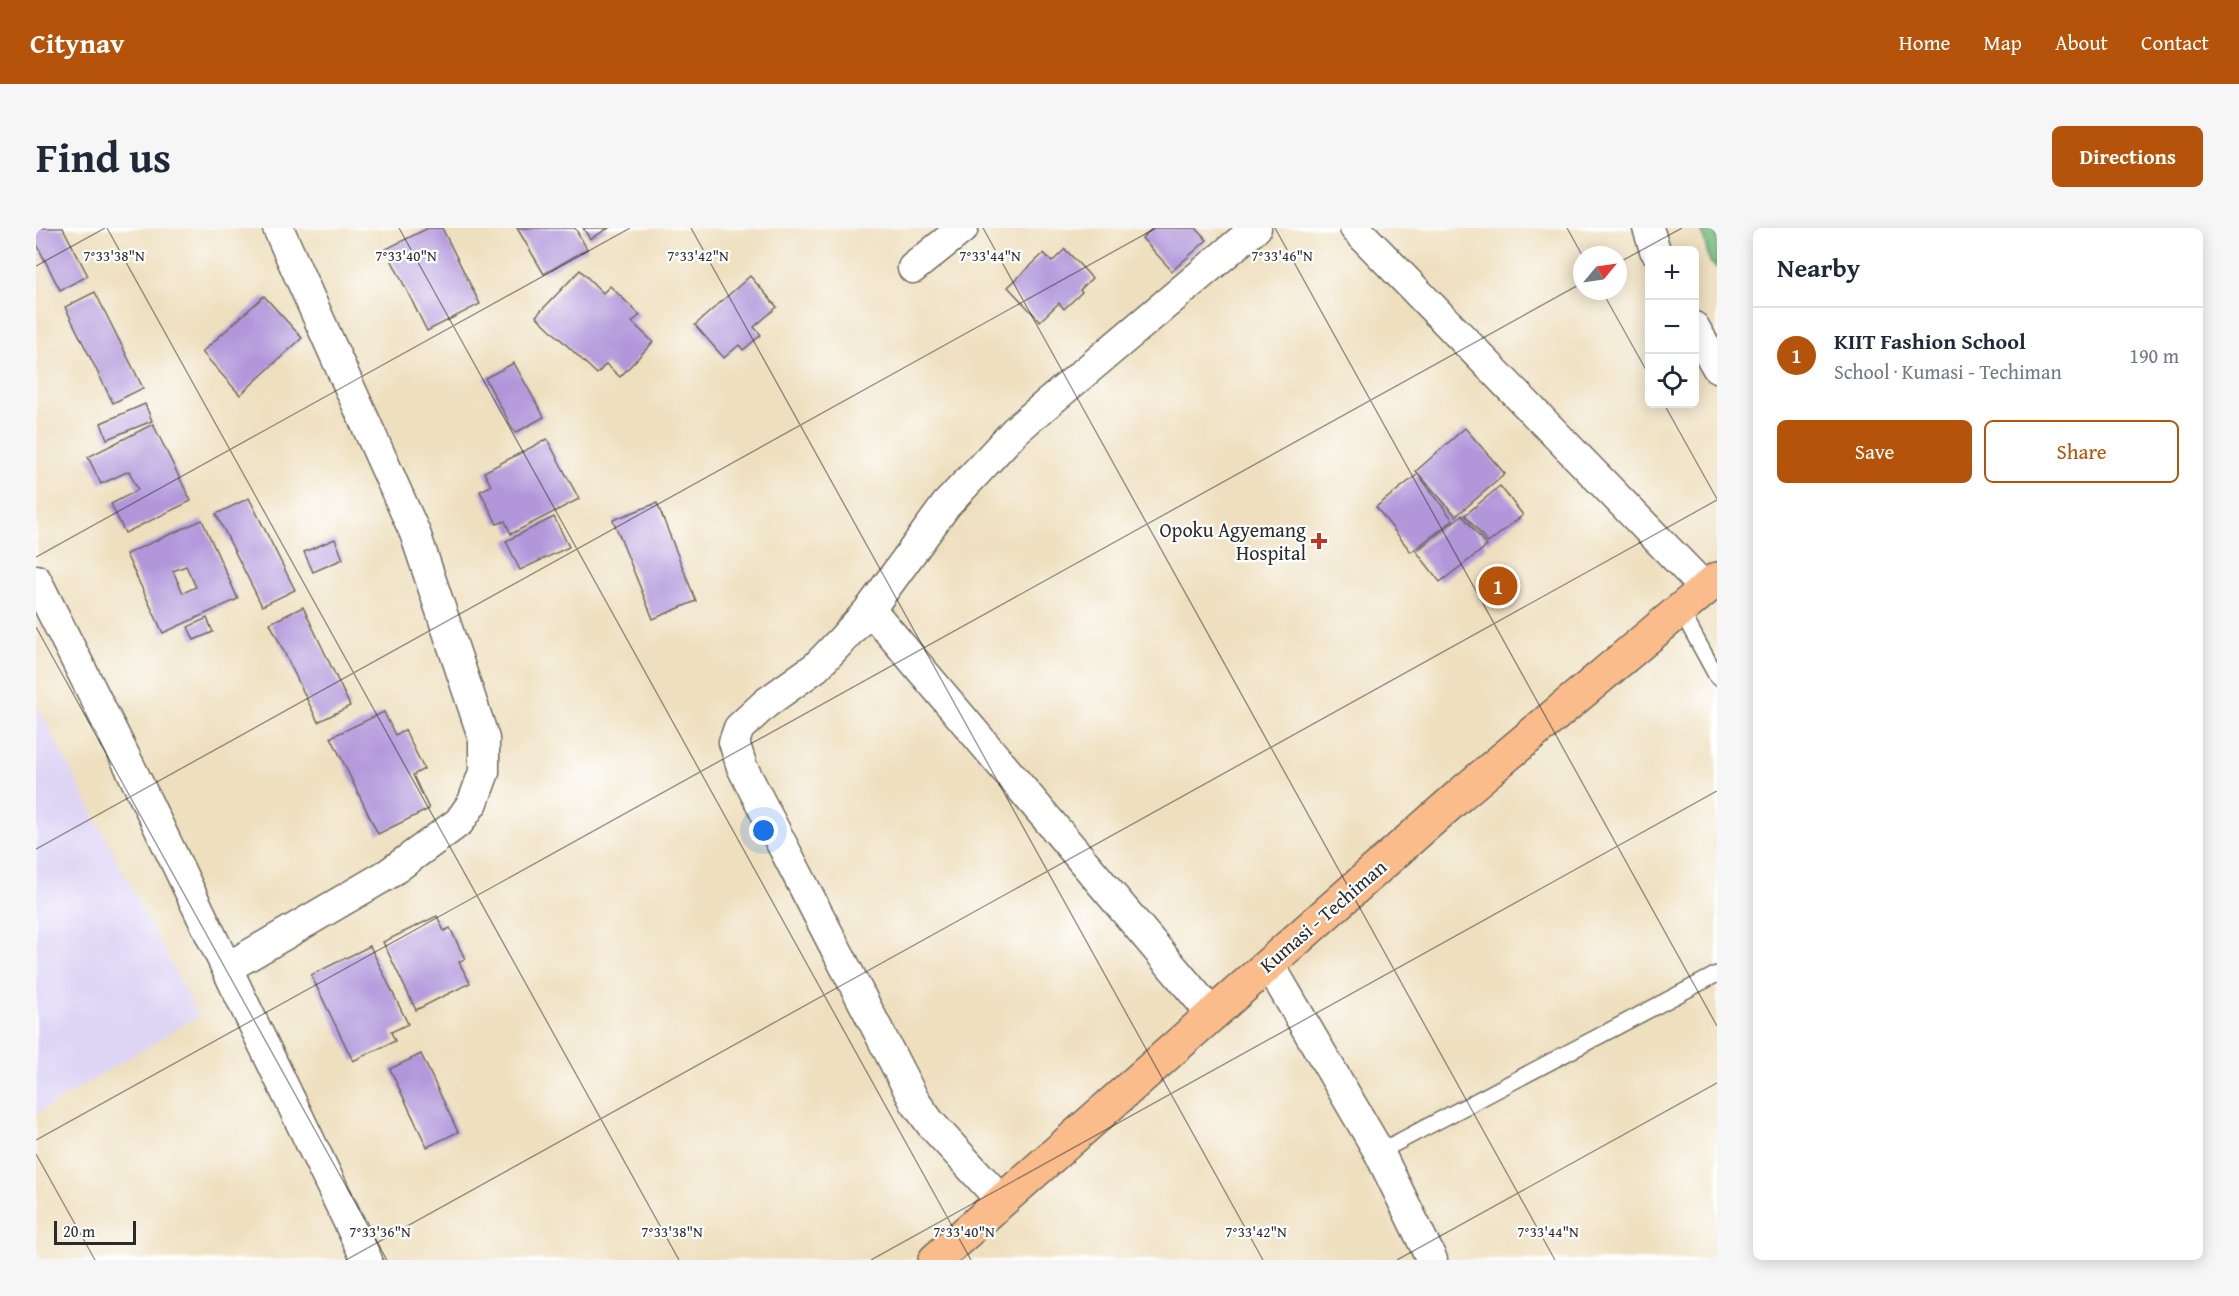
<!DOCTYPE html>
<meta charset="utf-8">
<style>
body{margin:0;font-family:"Gentium Book Plus",serif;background:#f6f6f7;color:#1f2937}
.controls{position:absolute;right:18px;top:18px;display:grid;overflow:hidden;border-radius:9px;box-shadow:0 3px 15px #0003}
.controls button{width:54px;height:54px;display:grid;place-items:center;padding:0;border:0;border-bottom:2px solid #e0e1e3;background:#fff;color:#1f2937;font:30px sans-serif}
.compass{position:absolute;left:1537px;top:18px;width:54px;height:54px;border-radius:50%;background:#fff;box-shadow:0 3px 15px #0003;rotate:61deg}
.scale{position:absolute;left:18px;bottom:15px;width:82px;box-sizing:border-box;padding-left:6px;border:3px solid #2b2b2b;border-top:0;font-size:16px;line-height:21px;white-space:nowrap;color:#2b2b2b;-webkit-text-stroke:4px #fff;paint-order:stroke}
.you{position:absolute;left:728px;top:603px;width:21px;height:21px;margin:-15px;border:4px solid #fff;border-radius:50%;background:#1a73e8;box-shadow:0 0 0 9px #1a73e833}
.badge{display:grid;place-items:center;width:39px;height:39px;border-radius:50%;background:#b45309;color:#fff;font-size:20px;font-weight:700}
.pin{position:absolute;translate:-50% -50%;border:3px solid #fff;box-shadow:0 2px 6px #0006}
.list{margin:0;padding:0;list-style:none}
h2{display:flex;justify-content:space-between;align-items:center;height:78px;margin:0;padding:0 24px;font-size:26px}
h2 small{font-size:20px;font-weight:400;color:#747a83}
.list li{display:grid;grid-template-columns:39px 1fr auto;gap:18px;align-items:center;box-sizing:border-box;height:96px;padding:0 24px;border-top:2px solid #e0e1e3}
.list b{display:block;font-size:22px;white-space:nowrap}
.list p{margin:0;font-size:20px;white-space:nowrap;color:#747a83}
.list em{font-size:20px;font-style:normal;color:#747a83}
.actions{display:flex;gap:12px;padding:18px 24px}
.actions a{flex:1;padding:14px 0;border:2px solid #b45309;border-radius:9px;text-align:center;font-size:21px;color:#b45309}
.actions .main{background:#b45309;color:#fff}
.icon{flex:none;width:33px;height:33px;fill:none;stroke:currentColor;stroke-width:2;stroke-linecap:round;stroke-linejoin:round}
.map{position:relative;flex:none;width:1681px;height:1032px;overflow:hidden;border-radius:9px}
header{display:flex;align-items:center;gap:36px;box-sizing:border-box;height:84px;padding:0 30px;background:#b45309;color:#fff}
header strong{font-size:28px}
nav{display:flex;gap:33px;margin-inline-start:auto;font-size:21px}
.intro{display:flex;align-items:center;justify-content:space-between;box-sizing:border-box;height:144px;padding:0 36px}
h1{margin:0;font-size:42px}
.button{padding:15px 27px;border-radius:9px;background:#b45309;color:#fff;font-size:21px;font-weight:700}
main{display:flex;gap:36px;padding:0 36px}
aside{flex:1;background:#fff;border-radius:9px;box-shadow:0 3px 15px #0003}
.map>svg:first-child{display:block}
</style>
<header>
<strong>Citynav</strong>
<nav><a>Home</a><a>Map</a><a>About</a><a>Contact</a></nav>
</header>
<div class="intro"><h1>Find us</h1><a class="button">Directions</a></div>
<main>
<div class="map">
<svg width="1681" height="1032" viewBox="0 0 1681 1032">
<rect width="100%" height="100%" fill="#fff"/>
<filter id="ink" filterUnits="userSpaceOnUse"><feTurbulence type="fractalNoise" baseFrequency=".0167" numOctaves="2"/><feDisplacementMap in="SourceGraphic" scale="12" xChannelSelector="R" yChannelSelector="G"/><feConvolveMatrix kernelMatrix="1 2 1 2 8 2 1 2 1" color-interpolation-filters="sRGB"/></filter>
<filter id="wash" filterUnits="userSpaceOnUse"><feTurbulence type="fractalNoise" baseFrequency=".008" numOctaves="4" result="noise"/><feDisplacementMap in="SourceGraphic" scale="24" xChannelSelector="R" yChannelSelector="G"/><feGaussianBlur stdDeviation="1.35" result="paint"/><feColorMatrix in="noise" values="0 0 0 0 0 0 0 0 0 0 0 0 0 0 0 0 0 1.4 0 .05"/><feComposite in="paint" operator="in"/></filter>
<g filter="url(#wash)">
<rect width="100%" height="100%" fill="#eedfbe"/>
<path fill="#ded5f5" d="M0,475L162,788L0,886Z"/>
<path fill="#77bc81" stroke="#517456" stroke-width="1.5" d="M1665,0H1681V40L1674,34Z"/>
<g id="blocks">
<g fill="#b196da" fill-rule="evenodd">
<path d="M0,0H27L52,48L24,62L0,15Z"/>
<path d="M392,0H406L444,76L391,103L350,21Z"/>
<path d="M481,0H539L551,21L508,46Z"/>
<path d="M547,0H573L554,11Z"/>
<path d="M1117,0H1160L1171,12L1136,43L1106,10Z"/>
<path d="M1029,21L1056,50L1044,62L1046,64L1028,81L1023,75L1004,93L972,59L1008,25L1016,34Z"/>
<path d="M544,42L567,65L574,58L604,87L596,94L617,114L584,149L570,136L561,146L500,88Z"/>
<path d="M714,48L741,79L718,99L725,107L707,122L703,117L688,130L659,97Z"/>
<path d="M59,64L107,160L77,175L29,79Z"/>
<path d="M228,68L266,110L204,167L166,124Z"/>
<path d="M478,135L508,189L479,205L449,150Z"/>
<path d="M109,176L116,193L71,211L65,195Z"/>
<path d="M117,196L155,273L89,305L75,276L102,262L93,243L65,256L52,229Z"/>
<path d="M1429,200L1469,246L1420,288L1380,243Z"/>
<path d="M511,211L543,271L475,306L469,293L461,296L444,263L455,258L448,244Z"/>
<path d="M1382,246L1417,292L1375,324L1340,279Z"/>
<path d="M1464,258L1487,287L1452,315L1429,287Z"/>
<path d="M213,270L259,362L226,378L180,286Z"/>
<path d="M621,275L660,373L617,391L577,292Z"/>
<path d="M1426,287L1451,318L1404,354L1380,323Z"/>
<path d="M518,289L533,319L484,342L470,313Z"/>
<path d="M166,292L202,371L127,405L90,326ZM150,338L160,359L147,365L137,343Z"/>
<path d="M299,311L307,331L277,344L268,324Z"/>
<path d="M267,379L314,478L282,494L234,395Z"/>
<path d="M171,390L177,404L158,412L152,399Z"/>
<path d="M348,484L359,507L369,502L388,541L377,547L393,581L342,606L295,509Z"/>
<path d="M401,688L408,703L414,700L429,731L423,734L434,755L380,782L347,714Z"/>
<path d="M334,718L372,796L355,804L359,813L317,833L275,747Z"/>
<path d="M385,826L422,904L391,919L354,841Z"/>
</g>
</g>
</g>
<g filter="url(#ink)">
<use href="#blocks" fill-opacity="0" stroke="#6f6a5e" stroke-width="1.5"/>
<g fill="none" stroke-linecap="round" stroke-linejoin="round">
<defs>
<g id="service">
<path d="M1644,381L1681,449"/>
<path d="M1343,924L1681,746"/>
</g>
<g id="minor">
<path d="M1319,0L1669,360"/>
<path d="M1612,0L1619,22"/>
<path d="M877,40L927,0"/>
<path d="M1658,99L1681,139"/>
<path d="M0,352L94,539L331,1032"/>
<path d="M834,381L1176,786"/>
<path d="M1233,736L1343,924L1396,1032"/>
<path d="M191,740L352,646L423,594L437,574L448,544V511L379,305L242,0"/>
<path d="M966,973L895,896L879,874L706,539L698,514L703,500L730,475L780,439L803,415L834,381L910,277L980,202L1220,0"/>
</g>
<path id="trunk" d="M899,1032L1425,566L1681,351"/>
</defs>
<use href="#service" stroke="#6f6a5e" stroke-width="18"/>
<use href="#minor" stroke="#6f6a5e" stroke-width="33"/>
<use href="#trunk" stroke="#6f6a5e" stroke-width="36"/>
<use href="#service" stroke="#fff" stroke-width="15"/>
<use href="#minor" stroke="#fff" stroke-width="30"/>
<use href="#trunk" stroke="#fabc8b" stroke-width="33"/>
</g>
</g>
<path fill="none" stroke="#2b2b2b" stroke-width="1.5" stroke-opacity="0.45" d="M71,0L643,1032M363,0L935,1032M655,0L1227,1032M947,0L1519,1032M1239,0L1681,798M1531,0L1546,27M1582,35L1646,0M0,38L69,0M1566,63L1614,149M1628,176L1681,271M0,329L594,0M0,399L351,1032M0,621L1120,0M0,912L1546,55M0,926L59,1032M310,1032L1681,272M835,1032L1681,563M1361,1032L1681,855"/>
<path fill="#c8321e" stroke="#fff" stroke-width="2" d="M1280 304h6v6h6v6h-6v6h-6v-6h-6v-6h6z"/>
<g text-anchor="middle" stroke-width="4.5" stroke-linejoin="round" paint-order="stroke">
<g font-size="20" fill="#2b2b2b" stroke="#fff" text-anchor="end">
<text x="1270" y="309">Opoku Agyemang<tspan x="1270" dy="23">Hospital</tspan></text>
</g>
<g font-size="20" fill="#2b2b2b" stroke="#fff">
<text transform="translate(1287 688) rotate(-41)" y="7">Kumasi - Techiman</text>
</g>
</g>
<g font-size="15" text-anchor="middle" fill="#2b2b2b" stroke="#fff" stroke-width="4.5" stroke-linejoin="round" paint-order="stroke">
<text x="78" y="33">7°33'38"N</text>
<text x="370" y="33">7°33'40"N</text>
<text x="662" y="33">7°33'42"N</text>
<text x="954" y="33">7°33'44"N</text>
<text x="1246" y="33">7°33'46"N</text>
<text x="344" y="1009">7°33'36"N</text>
<text x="636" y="1009">7°33'38"N</text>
<text x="928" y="1009">7°33'40"N</text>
<text x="1220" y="1009">7°33'42"N</text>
<text x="1512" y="1009">7°33'44"N</text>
</g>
</svg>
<div class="controls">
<button>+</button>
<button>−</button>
<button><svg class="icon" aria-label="locate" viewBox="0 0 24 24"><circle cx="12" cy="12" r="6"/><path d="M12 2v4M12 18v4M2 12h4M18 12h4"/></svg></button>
</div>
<svg class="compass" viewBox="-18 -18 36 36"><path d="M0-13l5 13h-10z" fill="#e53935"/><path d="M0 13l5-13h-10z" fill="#747a83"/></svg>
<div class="scale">20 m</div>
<div class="you"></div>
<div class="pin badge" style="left:1462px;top:358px">1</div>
</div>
<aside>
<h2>Nearby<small></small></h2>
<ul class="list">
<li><span class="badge">1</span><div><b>KIIT Fashion School</b><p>School · Kumasi - Techiman</p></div><em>190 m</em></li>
</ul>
<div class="actions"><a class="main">Save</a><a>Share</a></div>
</aside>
</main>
